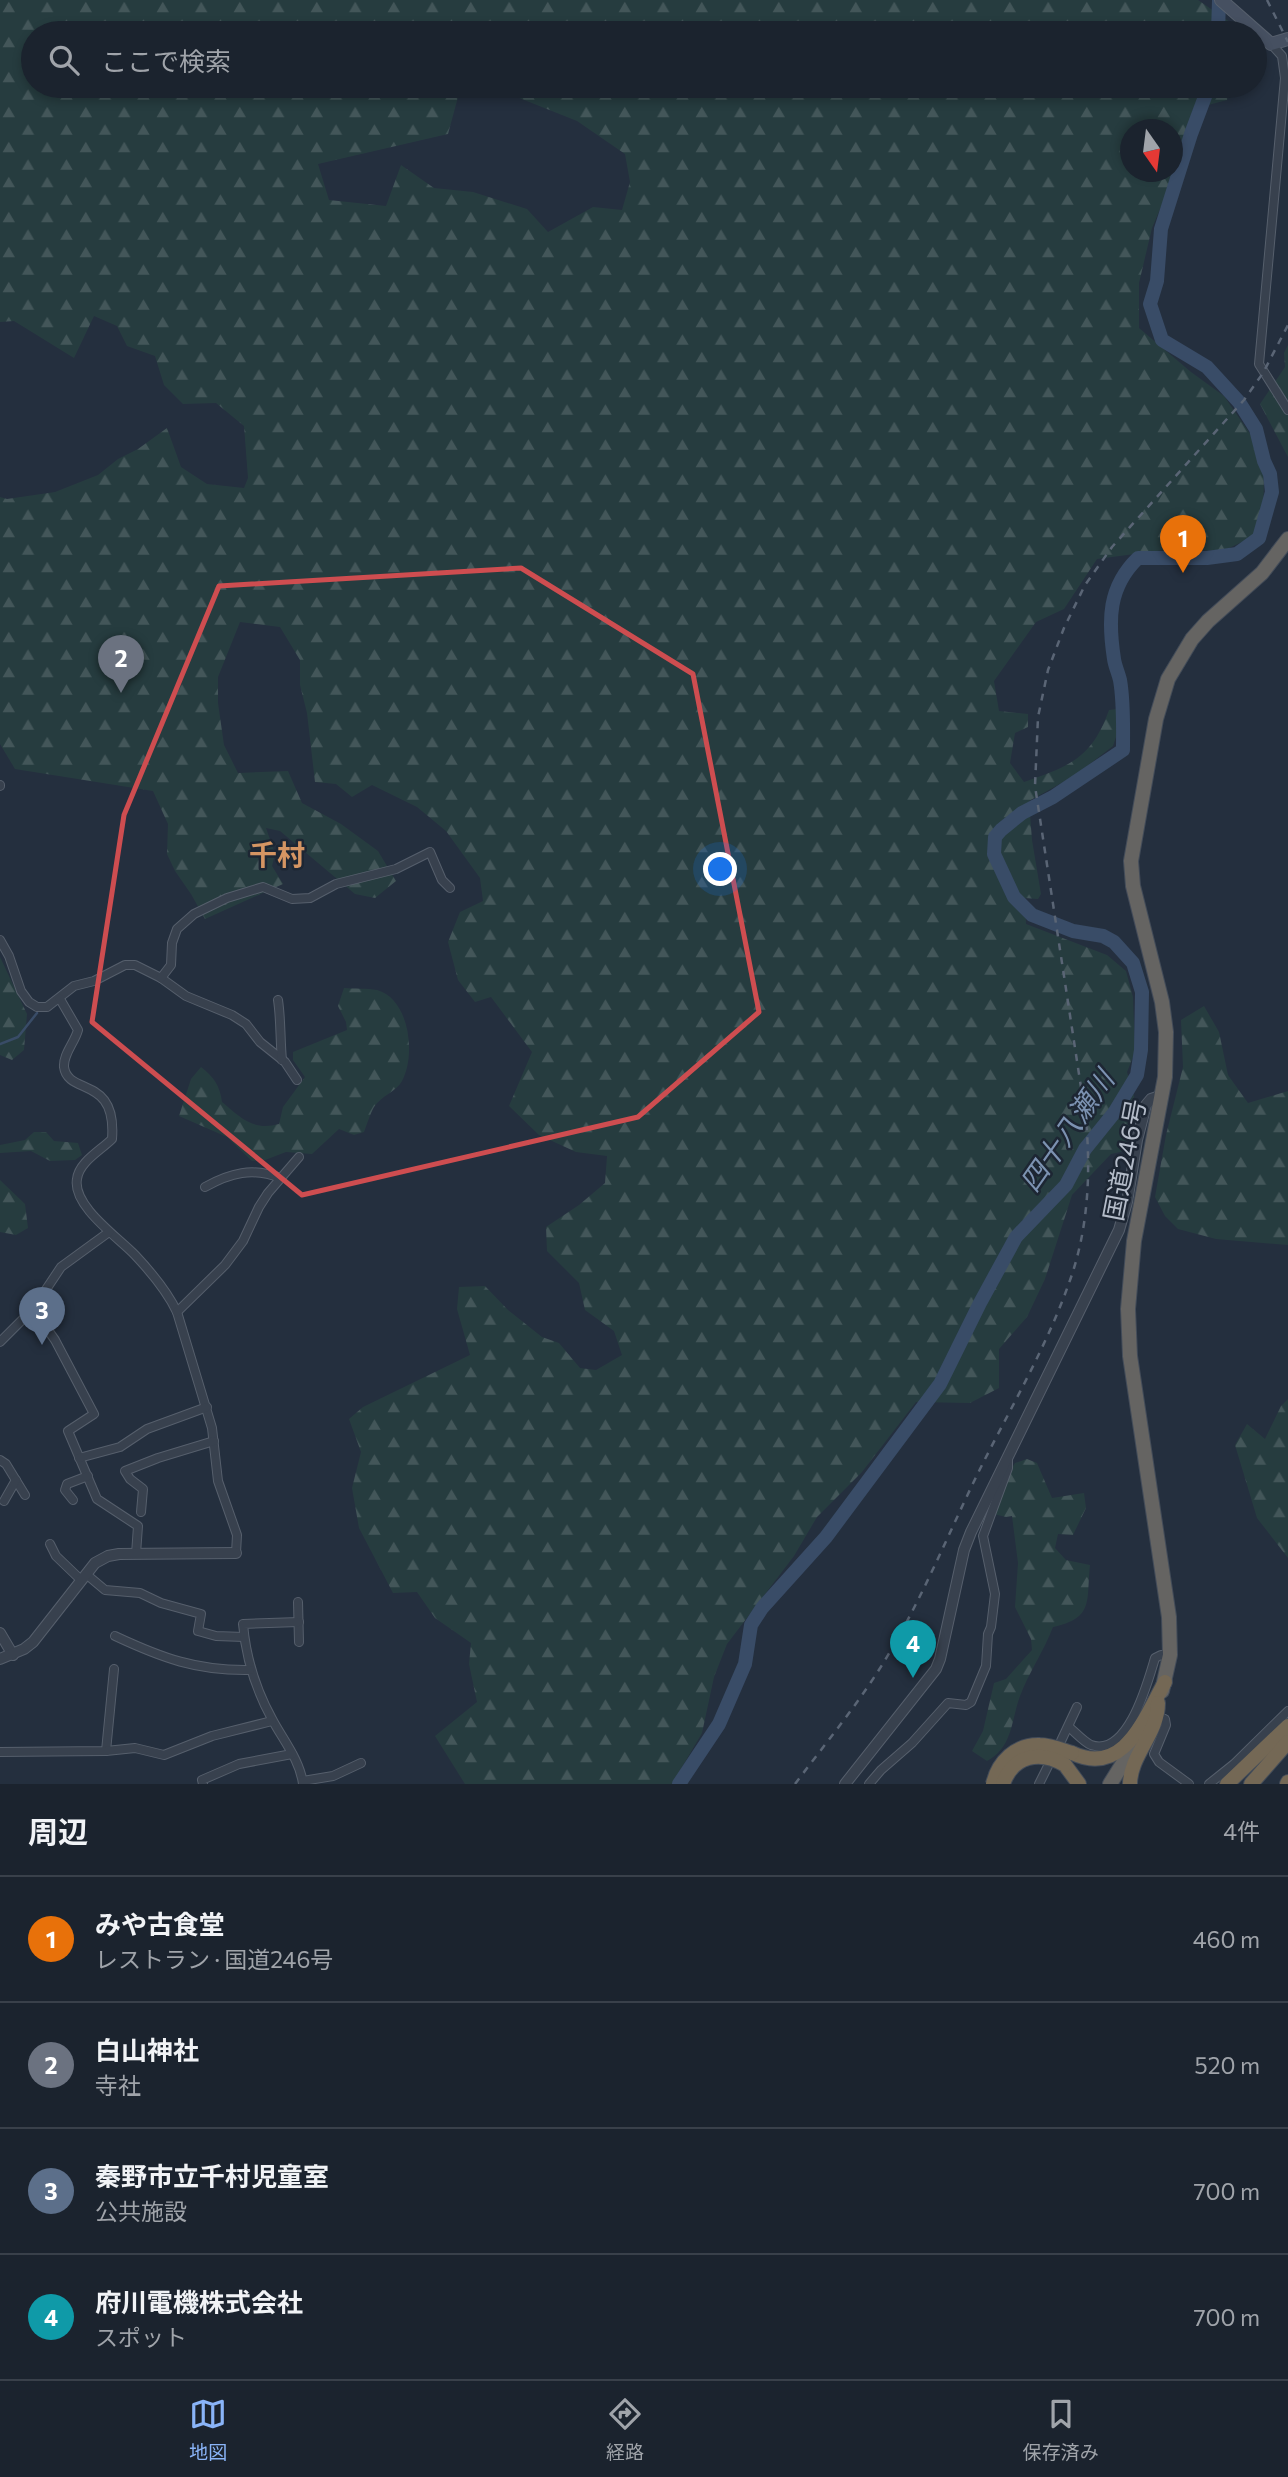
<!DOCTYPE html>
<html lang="ja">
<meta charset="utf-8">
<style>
body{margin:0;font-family:Commissioner,"Noto Sans JP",sans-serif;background:#242b36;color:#f1f3f6}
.compass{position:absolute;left:1120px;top:119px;width:63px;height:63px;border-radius:50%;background:#1b232e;box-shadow:0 4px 10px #0003;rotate:166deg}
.you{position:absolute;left:721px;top:870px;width:24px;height:24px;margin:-18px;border:5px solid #fff;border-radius:50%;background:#1a73e8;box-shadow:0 0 0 10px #1a73e833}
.badge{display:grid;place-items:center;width:46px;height:46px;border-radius:50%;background:#8ab4f8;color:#fff;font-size:23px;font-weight:700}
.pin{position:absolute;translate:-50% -58px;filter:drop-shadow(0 2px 4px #0008)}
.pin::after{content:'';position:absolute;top:37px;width:24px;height:21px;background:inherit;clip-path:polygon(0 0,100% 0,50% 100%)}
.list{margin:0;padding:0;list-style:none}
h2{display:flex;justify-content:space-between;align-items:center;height:91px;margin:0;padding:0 28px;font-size:30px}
h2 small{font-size:23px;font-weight:400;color:#a0a4aa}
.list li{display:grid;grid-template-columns:46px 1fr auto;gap:21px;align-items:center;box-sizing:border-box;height:126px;padding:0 28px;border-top:2px solid #39404a}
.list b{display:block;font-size:26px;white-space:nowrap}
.list p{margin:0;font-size:23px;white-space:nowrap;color:#a0a4aa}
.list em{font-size:23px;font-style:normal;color:#a0a4aa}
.icon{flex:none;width:38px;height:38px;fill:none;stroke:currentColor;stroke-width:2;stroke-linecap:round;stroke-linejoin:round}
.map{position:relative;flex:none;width:1288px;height:1784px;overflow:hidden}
.search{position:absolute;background:#1b232e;box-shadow:0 4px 10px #0003;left:21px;right:21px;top:21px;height:77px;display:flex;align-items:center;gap:18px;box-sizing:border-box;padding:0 24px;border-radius:38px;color:#a0a4aa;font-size:26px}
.sheet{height:595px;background:#1b232e}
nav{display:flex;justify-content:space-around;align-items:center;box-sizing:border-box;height:98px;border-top:2px solid #39404a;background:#1b232e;font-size:19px;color:#a0a4aa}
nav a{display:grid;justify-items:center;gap:4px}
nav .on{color:#8ab4f8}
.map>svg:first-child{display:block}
</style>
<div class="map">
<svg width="1288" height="1784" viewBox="0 0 1288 1784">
<defs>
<pattern id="forest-firs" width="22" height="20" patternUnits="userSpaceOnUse" patternTransform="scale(1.75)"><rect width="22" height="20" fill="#263c3f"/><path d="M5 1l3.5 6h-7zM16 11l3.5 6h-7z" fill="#435659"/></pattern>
</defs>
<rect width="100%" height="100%" fill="#242f3e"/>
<g fill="url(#forest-firs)" fill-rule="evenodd">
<path d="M0,0H1198L1240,29L1241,33H33V86H461L448,134L318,164L329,200L386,206L401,165L434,188L473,192L527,209L548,232L593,207L622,210L630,182L625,154L577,121L489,86H1231L1227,100L1193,109L1168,190L1152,228L1139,283V328L1191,372L1224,396L1253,438L1264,475L1263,520L1252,537L1223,551L1172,549L1097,559L1064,609L1036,622L994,681L999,711L1028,714V727L1015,733L1010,763L1024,782C1070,766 1092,758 1109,710L1117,709L1118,731L1113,746L1074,776L1029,801L1032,840L1041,894L1038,899L1025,898L1026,924L1107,955L1126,971L1133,997L1135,1052L1127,1072L1136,1103L1125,1151L1111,1154L1072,1195L1045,1279L1027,1317L999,1349V1388L970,1403L916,1402L862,1472L817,1517L794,1556L727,1644L714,1677L702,1733L672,1784H465L435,1736L477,1702L469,1664L471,1643L435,1618L417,1592L393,1593L359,1528L352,1488L361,1452L349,1419L363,1407L470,1355L457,1309L459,1287L485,1286L508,1310L542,1337L559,1343L580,1368L596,1370L622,1355L614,1331L585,1310L579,1283L547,1251L546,1227L579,1205L605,1183L607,1156L576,1152L539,1135L509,1106L532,1052L491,997L475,1002L458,980L448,942L460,912L483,901L480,878L446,831L417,807L372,785L352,797L336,784L315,782L307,713L300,685V660L280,627L240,622L218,677V703L224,745L238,773L288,771L302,803L341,824L378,851L396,881L375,898L355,894L280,831L266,828L275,854L272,866L283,884L205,919L191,894L175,871L167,854L168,824L153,791L15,769L0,744V497L7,499L55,492L98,475L118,459L138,449L167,428L181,467L207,484L244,488L248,478L244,426L216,403L183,404L164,385L155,356L127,346L117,326L94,316L74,358L14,321L0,322ZM1130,130H1172V172H1130Z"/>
<path d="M1288,345V457L1260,404L1285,367L1284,353Z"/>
<path d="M0,957L27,1014L24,1050L12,1060L0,1055Z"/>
<path d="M344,988C354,989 367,988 377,990C410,999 416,1056 402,1081C397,1091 381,1096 374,1107C370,1114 367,1124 364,1132L354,1135L339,1129L312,1154L286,1152L265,1160L252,1161L227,1137L179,1116L191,1079L201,1067C214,1077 220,1086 222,1102C241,1118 253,1131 279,1124L283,1107L305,1077L293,1060V1052L347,1030L346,1022L338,1006Z"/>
<path d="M1204,1006L1219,1032L1228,1075L1248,1103L1288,1091V1245L1216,1239L1178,1229L1165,1216L1155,1197L1166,1135L1183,1067L1181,1020Z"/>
<path d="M34,1132H46L54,1141L78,1143L82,1155L75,1160L50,1161L31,1151L0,1153V1145L25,1140Z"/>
<path d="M0,1180L25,1204L28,1228L16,1235L0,1232Z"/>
<path d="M1288,1399V1558L1257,1518L1235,1445L1247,1424L1265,1439L1281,1406Z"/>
<path d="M1027,1459L1037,1463L1052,1498L1084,1493L1086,1508L1073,1535L1058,1534L1055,1548L1066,1560L1090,1565C1086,1600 1095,1618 1053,1627C1044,1651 1029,1672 1020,1696C1011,1720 1013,1747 987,1761L972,1751L983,1731L994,1683L1006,1679L1032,1650L1031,1639L1015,1607L1018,1563L1012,1516L1006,1517L985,1512L1015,1463Z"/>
</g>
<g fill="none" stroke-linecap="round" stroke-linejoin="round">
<path stroke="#394c67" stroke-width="2.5" d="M0,1044L18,1037L37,1013"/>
<g stroke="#394c67" stroke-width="14">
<path d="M1218,33L1219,0"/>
<path d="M679,1784L719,1724L745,1664L751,1625L762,1608L826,1537L940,1384L980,1303L1016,1237L1066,1185L1085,1149L1114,1113L1137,1075L1141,1050L1142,992L1133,963L1114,942L1103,936L1073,931L1032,915L1014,897L994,854L995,837L1001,830L1022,813L1053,797L1123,750C1123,726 1124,703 1120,680C1118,672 1115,666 1114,659C1108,620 1108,587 1138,558H1207L1237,554L1259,538L1272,492L1270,474L1264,461L1256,429L1239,402L1207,367L1162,340L1150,304L1157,281L1161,229L1191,134L1209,86"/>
</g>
<defs>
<g id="minor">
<path d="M1271,44L1282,56L1285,78L1259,364L1288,410"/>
<path d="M0,785V786"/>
<path d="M0,940L9,956L21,991L29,1002L37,1007H47L74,986L94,981L125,965H135L161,978L186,996L232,1015L246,1024L260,1042L285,1062L297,1080"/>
<path d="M161,978L171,965L172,943L177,929L194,914L227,898L263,887L292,899L310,898L336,884L396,869L430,852L442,880L450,888"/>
<path d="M60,999L78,1030C75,1042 63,1054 64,1067C68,1096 117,1075 112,1139C100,1151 79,1162 77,1179C72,1206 119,1238 135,1255C151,1272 167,1291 177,1312L212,1428L218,1481L237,1535L236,1553"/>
<path d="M278,1000C281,1020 280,1039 282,1060"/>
<path d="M205,1187C230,1173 253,1167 280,1178"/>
<path d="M33,1309L55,1340L94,1414L68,1431L97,1499L138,1526L136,1554"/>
<path d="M177,1312L225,1265L243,1241L259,1207L268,1193L299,1157"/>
<path d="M0,1342L33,1309L61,1267L109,1232"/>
<path d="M79,1458L120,1447L147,1429L207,1407"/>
<path d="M0,1460L6,1464L25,1495"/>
<path d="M73,1500L65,1490L67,1484L88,1476"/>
<path d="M4,1501L16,1480"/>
<path d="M141,1512L143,1489L130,1479L125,1471L158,1458L214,1441"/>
<path d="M50,1544L56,1556L81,1580"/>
<path d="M86,1574L105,1590L140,1593L161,1603L201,1614L198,1631L216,1636L244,1637"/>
<path d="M298,1602L299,1642"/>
<path d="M299,1622L243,1624C246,1659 255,1688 272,1719C283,1740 300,1760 303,1784"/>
<path d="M115,1636C162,1658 197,1671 250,1670"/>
<path d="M1158,1717L1165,1719L1166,1725L1154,1754L1159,1762L1189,1784"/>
<path d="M1069,1727C1076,1733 1084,1742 1091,1745C1128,1758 1148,1681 1155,1658L1161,1655H1170"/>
<path d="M1061,1741L1077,1707"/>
<path d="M106,1751L114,1669"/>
<path d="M0,1752L106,1751L135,1748L164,1755L212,1736L272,1721"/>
<path d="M303,1781L333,1776L361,1763"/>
<path d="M203,1784L202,1780L239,1764L292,1754"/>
<path d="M869,1784L881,1770L912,1743L948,1703L966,1705L971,1702L986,1666L988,1634L991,1627L995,1594L983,1536L1008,1468V1458"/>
<path d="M1039,1784L1049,1764"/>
<path d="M1209,1784L1234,1764L1288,1711"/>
</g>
<g id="tertiary">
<path d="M0,1633L13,1655"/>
<path d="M0,1659L24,1649L33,1642L95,1563L108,1556L119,1554L236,1553"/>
<path d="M845,1784L936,1669L940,1659L964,1550L971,1532L1119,1230L1127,1202L1137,1140L1146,1105L1151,1099L1163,1095"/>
</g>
<path id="secondary" d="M1221,0L1271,44L1288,39"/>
<g id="trunk">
<path d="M1162,1691L1170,1655L1169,1617L1130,1356L1128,1309L1134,1241L1165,1077L1166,1032L1162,1002L1133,886L1131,861L1156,719L1168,679L1192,639L1208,621L1262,573L1288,539"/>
<path d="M1110,1784L1145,1728"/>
</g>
<g id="motorway">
<path d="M1072,1753C1124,1777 1144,1719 1165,1682"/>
<path d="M1065,1765L1079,1784"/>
<path d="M1130,1784C1130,1755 1158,1734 1158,1703"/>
<path d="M1227,1784L1288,1726"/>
<path d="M1251,1784L1288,1742"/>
<path d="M1287,1784L1288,1782"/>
</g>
</defs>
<use href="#minor" stroke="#565f6c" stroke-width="10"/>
<use href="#tertiary" stroke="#565f6c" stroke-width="12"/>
<use href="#secondary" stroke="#565f6c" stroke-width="14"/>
<use href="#trunk" stroke="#434c59" stroke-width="16"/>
<use href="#motorway" stroke="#434c59" stroke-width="16"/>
<use href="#minor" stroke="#38414e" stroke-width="8"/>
<use href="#tertiary" stroke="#38414e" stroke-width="10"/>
<use href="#secondary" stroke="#465061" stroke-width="12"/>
<use href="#trunk" stroke="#656462" stroke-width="14"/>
<use href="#motorway" stroke="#746855" stroke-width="14"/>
<g stroke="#5a6575" stroke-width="2.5" stroke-dasharray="7 7" stroke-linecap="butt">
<path d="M1267,0L1288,42"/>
<path d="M795,1784C828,1740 864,1697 891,1650C925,1592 950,1530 980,1469C1010,1409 1047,1346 1069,1283C1088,1231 1091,1175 1086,1120L1035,786L1038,717L1048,670L1064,628L1085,585L1112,547L1244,400L1263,373L1288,325"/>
</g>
<defs>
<g id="motorway-bridge">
<path d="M993,1784C998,1762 1016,1744 1040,1745C1050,1745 1062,1750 1072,1753"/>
<path d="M1003,1784C1013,1755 1040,1750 1065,1765"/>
</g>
</defs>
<use href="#motorway-bridge" stroke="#434c59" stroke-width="16" stroke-linecap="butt"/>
<use href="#motorway-bridge" stroke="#746855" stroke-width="14"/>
</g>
<path fill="none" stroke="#ce4d50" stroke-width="5" stroke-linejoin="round" d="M521,568L693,674L759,1012L638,1117L302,1195L92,1022L124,815L219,586Z"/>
<g text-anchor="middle" stroke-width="5" stroke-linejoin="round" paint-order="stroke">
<g font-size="26" fill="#b4bcc9" stroke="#1d2633">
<text transform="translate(1125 1160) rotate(-79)" y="9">国道246号</text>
</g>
<g font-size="28" font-weight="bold" fill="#d59563" stroke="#1d2633">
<text x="277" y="865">千村</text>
</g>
<g font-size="28" font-style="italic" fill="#7c92b1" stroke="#1d2633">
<text transform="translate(1067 1131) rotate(-55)" y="10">四十八瀬川</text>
</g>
</g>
</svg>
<svg class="compass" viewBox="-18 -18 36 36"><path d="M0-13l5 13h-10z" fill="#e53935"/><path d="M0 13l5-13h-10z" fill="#a0a4aa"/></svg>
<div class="you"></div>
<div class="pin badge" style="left:1183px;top:573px;background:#e8710a">1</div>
<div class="pin badge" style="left:121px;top:693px;background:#6b7280">2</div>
<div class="pin badge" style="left:42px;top:1345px;background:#5c6f8a">3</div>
<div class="pin badge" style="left:913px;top:1678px;background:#0f9aa8">4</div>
<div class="search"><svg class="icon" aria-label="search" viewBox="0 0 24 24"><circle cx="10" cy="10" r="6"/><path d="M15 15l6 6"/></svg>ここで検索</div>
</div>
<section class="sheet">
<h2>周辺<small>4件</small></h2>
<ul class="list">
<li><span class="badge" style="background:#e8710a">1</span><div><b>みや古食堂</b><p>レストラン · 国道246号</p></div><em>460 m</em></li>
<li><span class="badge" style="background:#6b7280">2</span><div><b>白山神社</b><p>寺社</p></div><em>520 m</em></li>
<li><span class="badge" style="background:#5c6f8a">3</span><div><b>秦野市立千村児童室</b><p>公共施設</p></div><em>700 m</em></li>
<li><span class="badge" style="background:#0f9aa8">4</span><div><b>府川電機株式会社</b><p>スポット</p></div><em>700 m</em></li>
</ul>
</section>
<nav>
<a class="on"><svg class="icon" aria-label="map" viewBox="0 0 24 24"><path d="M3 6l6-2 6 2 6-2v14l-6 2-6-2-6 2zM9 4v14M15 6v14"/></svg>地図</a>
<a><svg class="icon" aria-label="directions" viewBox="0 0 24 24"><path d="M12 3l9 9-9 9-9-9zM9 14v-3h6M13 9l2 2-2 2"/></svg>経路</a>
<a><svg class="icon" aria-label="saved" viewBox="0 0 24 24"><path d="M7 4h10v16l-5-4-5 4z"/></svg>保存済み</a>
</nav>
